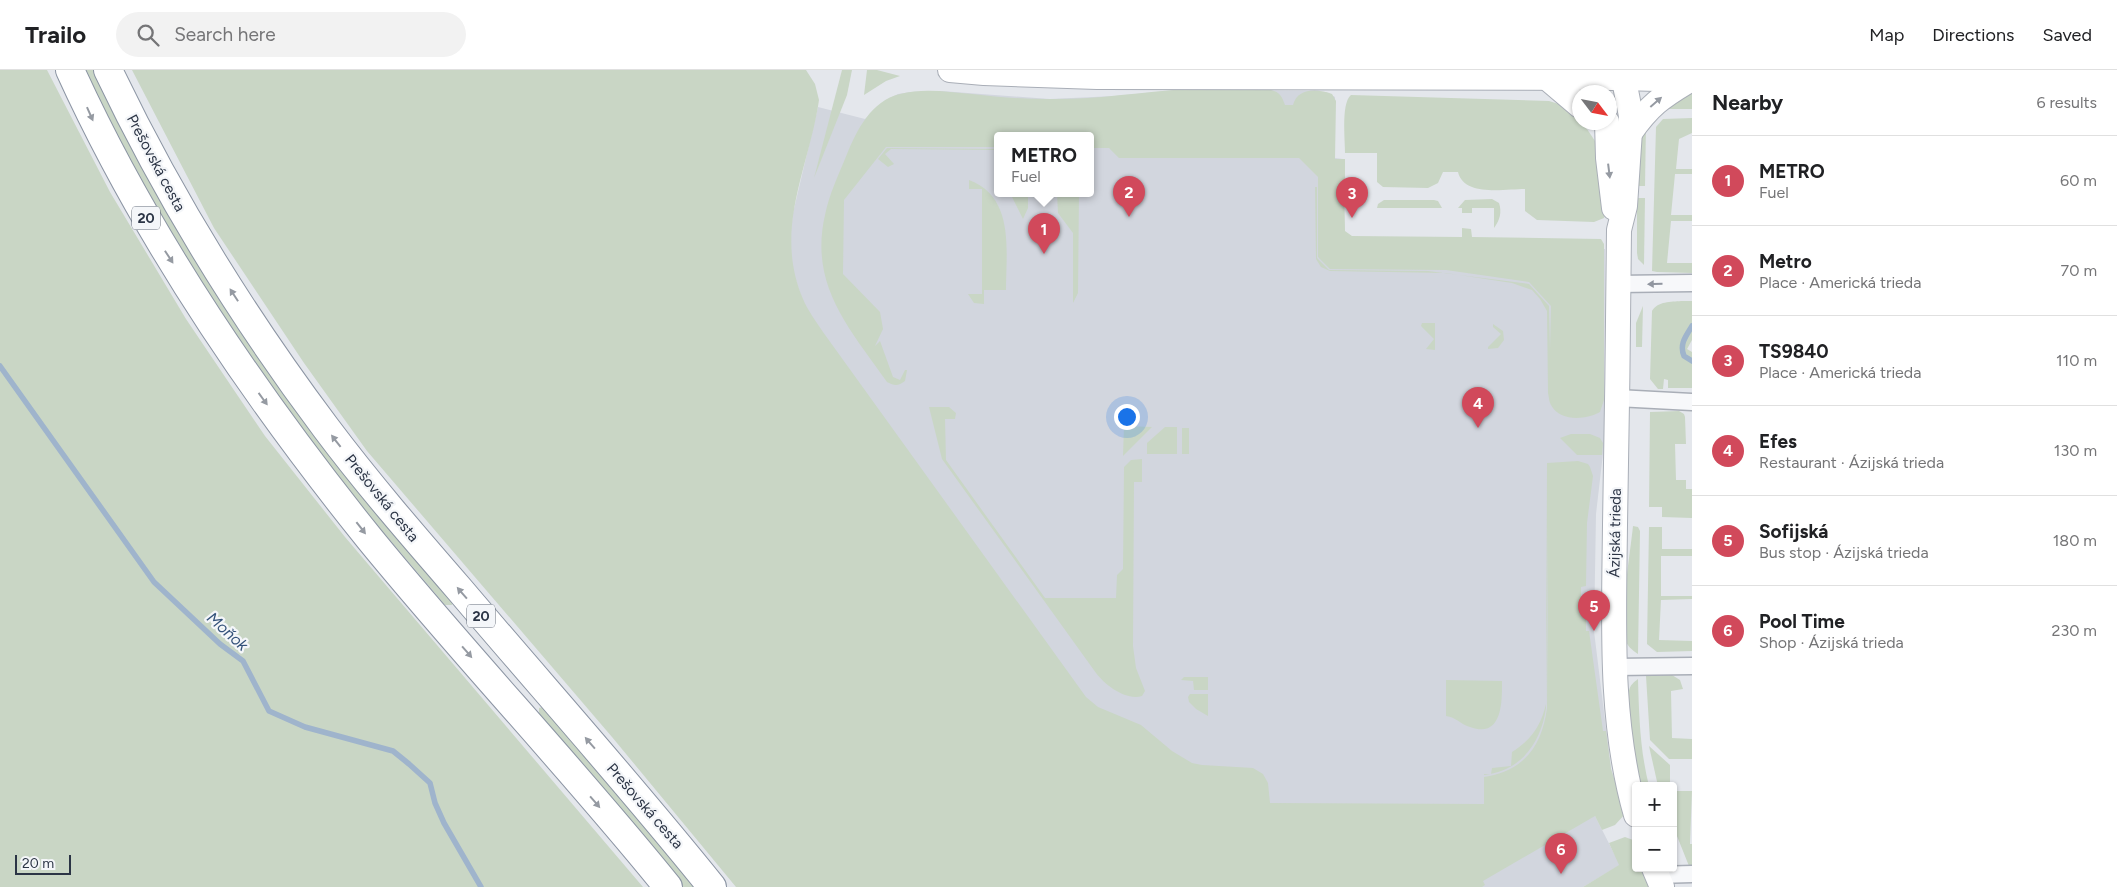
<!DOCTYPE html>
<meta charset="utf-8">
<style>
body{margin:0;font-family:Figtree,sans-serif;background:#f2f2f2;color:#202124}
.controls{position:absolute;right:15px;bottom:15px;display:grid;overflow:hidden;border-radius:5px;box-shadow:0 1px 4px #0004}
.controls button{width:45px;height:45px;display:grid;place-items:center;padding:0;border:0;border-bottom:1px solid #e0e0e0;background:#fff;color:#202124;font:25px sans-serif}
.compass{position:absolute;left:1572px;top:15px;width:45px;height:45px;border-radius:50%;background:#fff;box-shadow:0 1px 4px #0004;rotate:122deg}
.scale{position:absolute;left:15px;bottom:12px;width:56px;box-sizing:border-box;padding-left:5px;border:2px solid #2b3445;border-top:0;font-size:14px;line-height:18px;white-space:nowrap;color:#2b3445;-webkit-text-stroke:4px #f4f6f9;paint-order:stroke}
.you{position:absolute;left:1126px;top:346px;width:18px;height:18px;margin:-12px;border:4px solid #fff;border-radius:50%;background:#1a73e8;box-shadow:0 0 0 8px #1a73e833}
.badge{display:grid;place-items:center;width:32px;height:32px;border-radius:50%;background:#d1495b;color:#fff;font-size:16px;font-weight:700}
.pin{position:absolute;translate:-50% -41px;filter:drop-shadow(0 1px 2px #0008)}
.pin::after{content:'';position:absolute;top:26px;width:18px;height:15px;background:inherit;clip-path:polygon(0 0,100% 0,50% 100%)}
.popup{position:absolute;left:994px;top:62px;width:100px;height:65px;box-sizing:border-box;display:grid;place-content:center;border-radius:5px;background:#fff;filter:drop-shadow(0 1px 4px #0005);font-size:16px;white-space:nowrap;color:#757577}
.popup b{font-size:19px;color:#202124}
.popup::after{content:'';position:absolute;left:50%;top:100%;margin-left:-10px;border:10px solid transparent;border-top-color:#fff}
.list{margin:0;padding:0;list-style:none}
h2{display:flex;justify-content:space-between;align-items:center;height:65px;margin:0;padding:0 20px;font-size:21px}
h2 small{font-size:16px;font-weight:400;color:#757577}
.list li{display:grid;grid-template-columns:32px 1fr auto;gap:15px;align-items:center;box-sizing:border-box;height:90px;padding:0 20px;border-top:1px solid #e0e0e0}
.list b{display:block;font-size:19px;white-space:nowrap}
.list p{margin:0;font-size:16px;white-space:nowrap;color:#757577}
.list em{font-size:16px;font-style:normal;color:#757577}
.icon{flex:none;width:28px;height:28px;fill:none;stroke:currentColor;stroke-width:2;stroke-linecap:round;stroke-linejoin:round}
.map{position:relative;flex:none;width:1692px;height:817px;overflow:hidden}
header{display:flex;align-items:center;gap:30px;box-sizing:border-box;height:70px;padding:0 25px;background:#fff;border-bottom:1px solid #e0e0e0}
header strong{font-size:24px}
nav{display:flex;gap:28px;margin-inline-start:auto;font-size:18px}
.search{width:350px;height:45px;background:#f2f2f2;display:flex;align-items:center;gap:12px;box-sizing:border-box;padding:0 18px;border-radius:28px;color:#757577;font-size:19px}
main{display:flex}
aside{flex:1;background:#fff}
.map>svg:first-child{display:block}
</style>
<header>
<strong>Trailo</strong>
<div class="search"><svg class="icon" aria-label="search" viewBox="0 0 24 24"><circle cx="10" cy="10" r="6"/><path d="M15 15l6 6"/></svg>Search here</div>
<nav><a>Map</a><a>Directions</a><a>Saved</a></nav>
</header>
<main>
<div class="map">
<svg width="1692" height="817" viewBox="0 0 1692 817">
<rect width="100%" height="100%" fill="#e4e7ec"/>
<path fill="#d2d6de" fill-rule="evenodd" d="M1187,19L1307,21L1326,22L1335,27V88L1343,89L1345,178L1605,179L1604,375L1596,444L1594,561L1611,699L1621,731L1595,746L1620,795L1583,817H1333L1088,641L808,246L790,194L789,174L793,143L818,37L865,49L886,30L898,24L911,22L941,21L1050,29L1115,26ZM998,65H1090V123H998Z"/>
<g fill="#c9d6c5">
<path d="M0,0H47L110,122L186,249L265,366L345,467L643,817H0Z"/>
<path d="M84,0H95L453,531L452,535H445C396,477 346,420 300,359C215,248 146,126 84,0Z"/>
<path d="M132,0H806L815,14L819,30C809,99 773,159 803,229C808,241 816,251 823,262L1086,627L1098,637L1141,655L1172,681L1192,693L1202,695L1253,698L1263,704L1268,713L1270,733L1484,734V707C1524,701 1542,676 1547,638L1548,454L1546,638C1541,673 1521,701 1484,705V704H1491L1492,698L1511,696L1512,682C1531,670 1541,656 1546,634L1547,393L1578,391L1588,394L1590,397L1593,406L1587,453L1586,516L1581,517V530L1586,531V561H1589L1603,661H1606L1611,699L1625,744L1615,755L1602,760L1595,746L1483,811L1485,815L1482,817H736L612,667L367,381L304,293L214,158Z"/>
<path d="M842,0H852L847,25L814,108Z"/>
<path d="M867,0H877L900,6L886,11L864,25Z"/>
<path d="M1187,19L1271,20C1280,22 1282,27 1285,35H1293C1298,17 1318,19 1332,24L1336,31L1335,89H1345V112H1357L1344,118L1345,161L1352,166L1462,167V158L1471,159L1472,167L1601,169L1604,174V330L1600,342C1586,350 1560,352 1551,335C1549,332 1549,327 1548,323L1547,241L1540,229L1532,220L1512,213L1446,203L1330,201L1321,197L1316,189L1315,117H1317V188L1329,200L1428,201L1529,214L1549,236L1550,279L1551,236L1529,212L1446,200L1330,199L1318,187V107L1299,88H1119L1109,78H1090V65H998V77H886L844,130L843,204L880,242L883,259L875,276L880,271L893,307L900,310L905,300H907L905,311C898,316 895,316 887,312C849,258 809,215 825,145C829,124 839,104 847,84C857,60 871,31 900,24C924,18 948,22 972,24C997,27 1022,29 1047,29C1094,30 1140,22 1187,19Z"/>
<path d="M1692,23V39H1661L1684,26Z"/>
<path d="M1351,25L1549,31L1562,35L1579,48L1580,52L1583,53L1597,74L1606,142L1604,148L1594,152L1537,150L1525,141V119C1504,119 1464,127 1458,102H1443L1438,113L1428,118L1383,117L1377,112V83H1345C1345,69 1341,33 1351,25Z"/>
<path d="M1692,48V63L1679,69L1676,99H1692V104H1675L1671,145H1692V151H1671L1667,193H1692V203L1657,202L1652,201L1656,57L1663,49Z"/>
<path d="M1646,55L1645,116H1637L1638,75Z"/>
<path d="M887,78L998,79V80L891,79L885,84L894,94L888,97L878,89Z"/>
<path d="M969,110C1015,127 1006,181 1006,220H984V234L974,233L968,224H982V119H969Z"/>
<path d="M1010,123H1028V138L1023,149Z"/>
<path d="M1057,123H1079L1078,223L1073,233V163L1058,143Z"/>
<path d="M1637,128H1645L1644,195L1638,189L1637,183Z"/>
<path d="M1492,129L1499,133C1502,142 1500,150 1494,158V138H1472V143H1462V138H1458L1465,130Z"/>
<path d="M1384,130H1434L1438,131L1442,138H1377L1378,134Z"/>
<path d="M1681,231H1692V270L1687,279L1692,282V318H1668V310L1664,309L1663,319H1658L1650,309L1652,241C1658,231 1671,232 1681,231Z"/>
<path d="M1643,236L1642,277H1636V253Z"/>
<path d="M1422,253H1435V280L1426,279L1434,269L1421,256Z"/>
<path d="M1493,254L1503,261L1504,270L1498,278L1488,279V277L1501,264L1493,257Z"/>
<path d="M929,337H949L956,343L955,349H945L946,390L1045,528H1116L1117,505L1123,499L1124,397L1131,390L1142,389V412H1134L1133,576L1136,598L1145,621L1142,626C1126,631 1105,615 1096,603L942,389Z"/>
<path d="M1679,341L1684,344L1685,347L1686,374H1675L1676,410H1686V419H1692V448L1662,447V437H1649L1650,342Z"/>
<path d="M1124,356L1152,357L1123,386Z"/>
<path d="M1165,357H1177V384H1147V373Z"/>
<rect x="1182" y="358" width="7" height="26"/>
<path d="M1571,364H1590L1600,368L1603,373L1602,385H1577L1560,368Z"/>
<path d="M1633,456L1638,457L1640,461L1638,584C1632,580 1627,576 1625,569C1620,543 1630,485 1633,456Z"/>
<path d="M1649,457H1662V479H1692V486H1661V526H1692V529L1661,530L1659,570L1692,571V581L1657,582L1647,574Z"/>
<path d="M1672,605L1680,610L1683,619L1671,621L1672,668L1692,669V689H1669L1650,670L1646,606Z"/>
<path d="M1184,607H1208V620H1194L1193,611L1181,610Z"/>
<path d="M1638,609C1639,645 1640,680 1649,716H1639C1634,698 1623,637 1629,621C1630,615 1634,612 1638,609Z"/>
<path d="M1446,610L1502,611C1502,631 1503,669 1470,657C1460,654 1456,647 1446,646Z"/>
<path d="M1190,624H1208V646L1196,639L1189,632L1188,627Z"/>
<path d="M543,637L546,639L696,817H683L539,646V638Z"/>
<path d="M1649,676L1670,695V716H1658Z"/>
<path d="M1673,721H1692L1690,774H1692V796H1689L1673,756Z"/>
<path d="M1625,767L1633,770L1636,777V798H1643L1650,817H1583L1619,795L1609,773Z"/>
</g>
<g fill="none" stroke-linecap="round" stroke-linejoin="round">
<g stroke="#9fb4cc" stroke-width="5.5">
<path d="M1692,256C1686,266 1679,274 1684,286L1692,291"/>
<path d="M0,296L154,512L220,574L243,591L269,641L305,657L393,681L409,694L430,713L435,733L444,753L481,817"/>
</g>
<defs>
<g id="street">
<path d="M1618,214L1692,213"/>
<path d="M1617,328L1692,332"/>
<path d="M1615,597L1692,596"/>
<path d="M1657,805L1692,804"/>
</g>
<g id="secondary">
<path d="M950,0L984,3L1097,7L1622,8L1692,10"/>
<path d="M1622,0L1631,46L1625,136L1619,160C1618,258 1617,357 1615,455C1614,553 1609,651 1636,745"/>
<path d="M1547,8L1580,36"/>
<path d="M1607,52L1608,88L1614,138"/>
<path d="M1630,63C1649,36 1661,27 1690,10"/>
<path d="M1654,798L1662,817"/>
</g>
<g id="highway">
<path d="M70,0C147,169 253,324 369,468C466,587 572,698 668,817"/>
<path d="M108,0C168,126 242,246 326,358C368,414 414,467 460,520C544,619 631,716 712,817"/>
</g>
</defs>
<use href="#street" stroke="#a9aeb7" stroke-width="19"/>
<use href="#secondary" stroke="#a9aeb7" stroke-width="26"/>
<use href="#highway" stroke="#8b94a3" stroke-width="30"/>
<use href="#street" stroke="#f7f8fa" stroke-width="16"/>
<use href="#secondary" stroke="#fff" stroke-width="24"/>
<use href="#highway" stroke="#fff" stroke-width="28"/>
</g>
<defs><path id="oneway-solid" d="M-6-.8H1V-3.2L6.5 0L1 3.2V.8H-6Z" transform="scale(1.25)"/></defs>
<g fill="#959aa2">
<use href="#oneway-solid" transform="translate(1656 32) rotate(-41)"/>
<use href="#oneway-solid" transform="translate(90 44) rotate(66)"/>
<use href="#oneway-solid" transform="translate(1609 101) rotate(83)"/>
<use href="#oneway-solid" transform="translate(169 187) rotate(57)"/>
<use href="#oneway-solid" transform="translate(234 225) rotate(-123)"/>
<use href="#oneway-solid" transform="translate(263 329) rotate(54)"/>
<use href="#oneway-solid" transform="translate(336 371) rotate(-128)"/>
<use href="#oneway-solid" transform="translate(361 458) rotate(52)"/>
<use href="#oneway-solid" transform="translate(462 523) rotate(-131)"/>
<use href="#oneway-solid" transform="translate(467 582) rotate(49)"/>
<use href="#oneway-solid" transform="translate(590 673) rotate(-131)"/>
<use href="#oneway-solid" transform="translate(595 732) rotate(49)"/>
</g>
<use fill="#9196a0" href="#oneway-solid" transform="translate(1655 214) rotate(179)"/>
<g text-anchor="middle" stroke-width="4.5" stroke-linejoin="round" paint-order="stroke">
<g fill="#f4f6f9" stroke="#676e7b" stroke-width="1">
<rect x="132" y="136.5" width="28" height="23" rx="4"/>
<rect x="467" y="534.5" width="28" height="23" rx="4"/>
</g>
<g font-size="14" font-weight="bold" fill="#2b3445">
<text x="146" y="153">20</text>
<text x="481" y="551">20</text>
</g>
<g font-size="15" fill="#2b3445" stroke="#f4f6f9">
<text transform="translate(156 93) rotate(62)" y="5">Prešovská cesta</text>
<text transform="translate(382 428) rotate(51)" y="5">Prešovská cesta</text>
<text transform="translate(1615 463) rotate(-89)" y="5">Ázijská trieda</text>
<text transform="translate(645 736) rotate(49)" y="5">Prešovská cesta</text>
</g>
<g font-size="16" font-style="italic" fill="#34527a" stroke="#f4f6f9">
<text transform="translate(228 561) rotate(42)" y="6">Moňok</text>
</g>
</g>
</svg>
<div class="controls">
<button>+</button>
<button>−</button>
</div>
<svg class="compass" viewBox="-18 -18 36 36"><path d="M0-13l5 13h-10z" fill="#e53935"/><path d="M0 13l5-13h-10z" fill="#757577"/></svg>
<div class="scale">20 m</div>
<div class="you"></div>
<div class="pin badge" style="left:1044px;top:184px">1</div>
<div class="popup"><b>METRO</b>Fuel</div>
<div class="pin badge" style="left:1129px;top:147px">2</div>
<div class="pin badge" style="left:1352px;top:148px">3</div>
<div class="pin badge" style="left:1478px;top:358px">4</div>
<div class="pin badge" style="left:1594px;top:561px">5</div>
<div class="pin badge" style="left:1561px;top:804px">6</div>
</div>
<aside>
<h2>Nearby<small>6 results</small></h2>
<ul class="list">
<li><span class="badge">1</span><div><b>METRO</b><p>Fuel</p></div><em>60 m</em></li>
<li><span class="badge">2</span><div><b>Metro</b><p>Place · Americká trieda</p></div><em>70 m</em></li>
<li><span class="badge">3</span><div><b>TS9840</b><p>Place · Americká trieda</p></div><em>110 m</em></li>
<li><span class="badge">4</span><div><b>Efes</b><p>Restaurant · Ázijská trieda</p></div><em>130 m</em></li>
<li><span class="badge">5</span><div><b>Sofijská</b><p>Bus stop · Ázijská trieda</p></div><em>180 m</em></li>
<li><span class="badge">6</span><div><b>Pool Time</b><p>Shop · Ázijská trieda</p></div><em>230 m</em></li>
</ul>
</aside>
</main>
